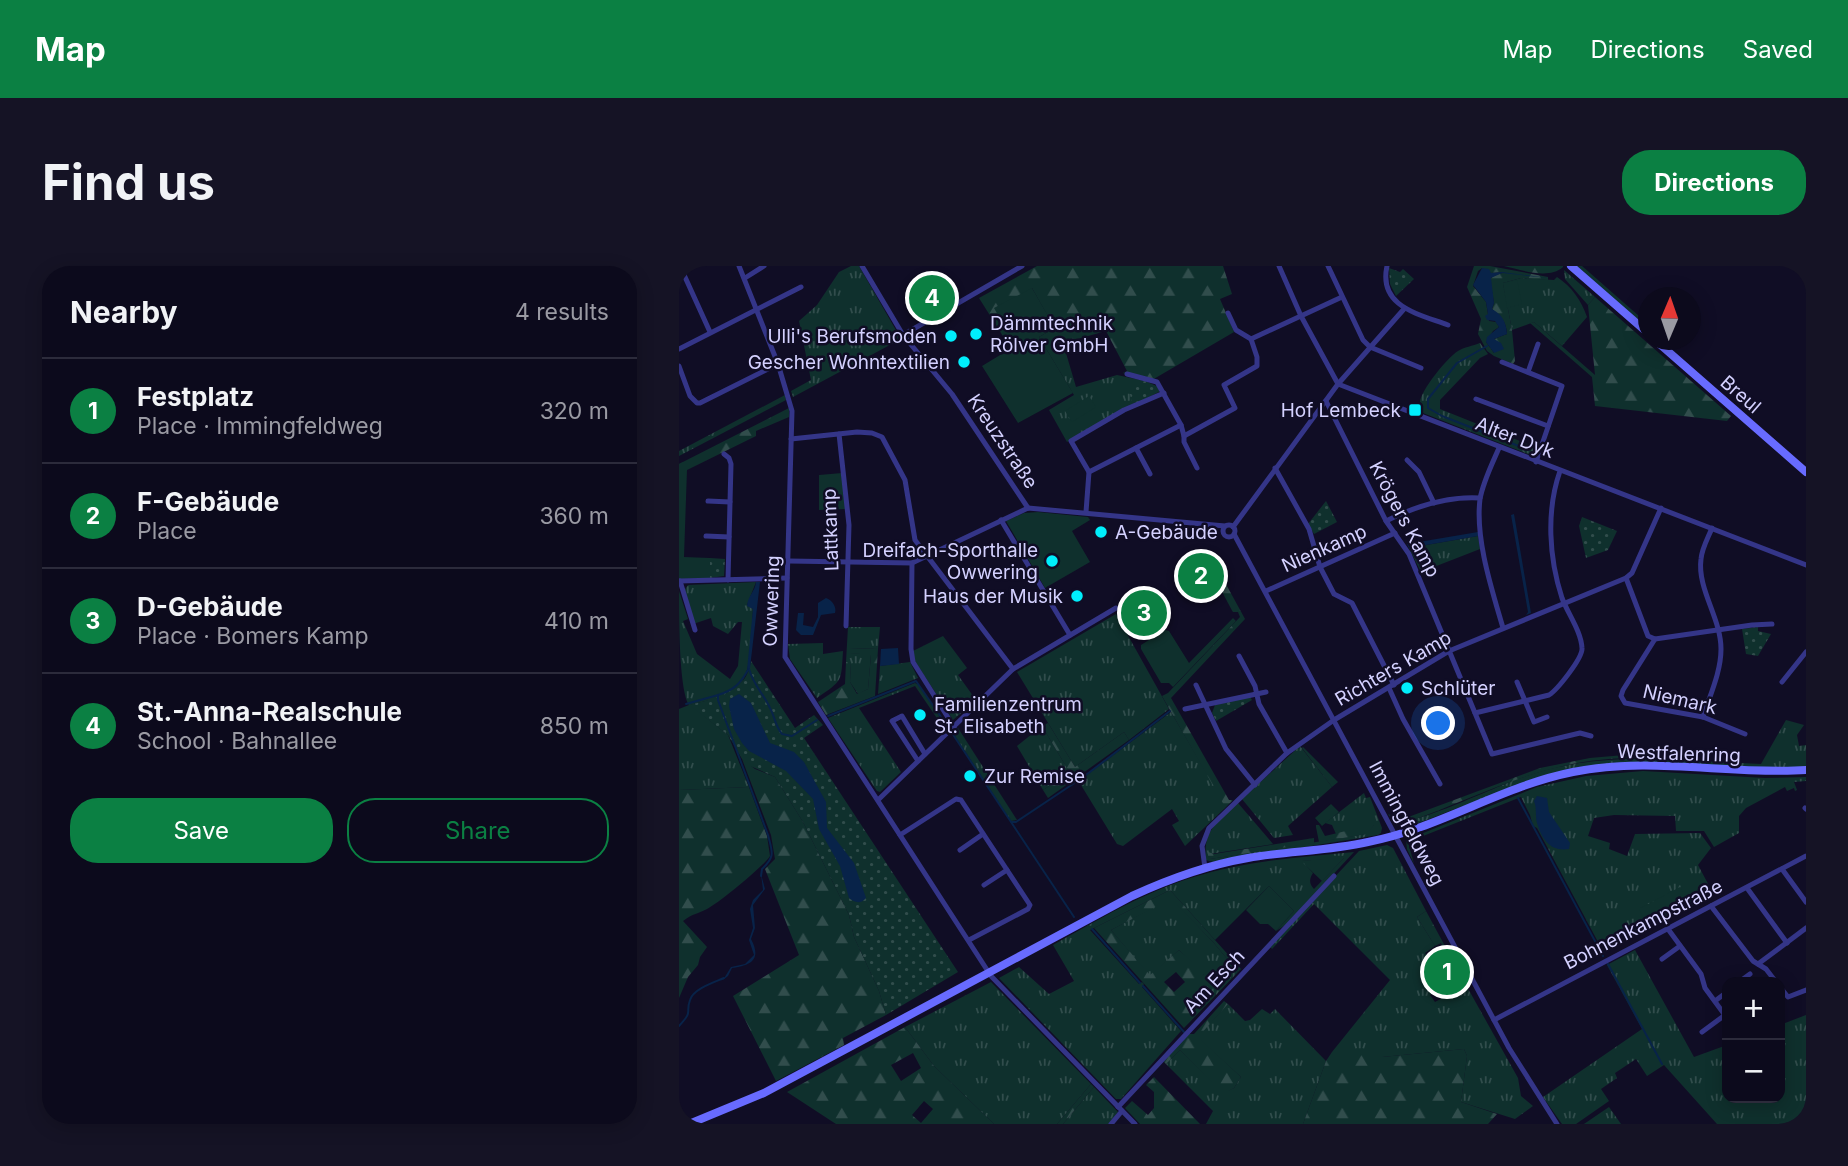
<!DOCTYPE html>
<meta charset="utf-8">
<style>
body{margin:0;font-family:Inter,sans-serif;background:#151325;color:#f1f3f6}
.controls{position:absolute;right:21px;bottom:21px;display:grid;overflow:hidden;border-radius:14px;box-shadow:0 4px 18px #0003}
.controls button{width:63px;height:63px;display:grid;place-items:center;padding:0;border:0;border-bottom:2px solid #2c2b3b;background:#0c0a1c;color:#f1f3f6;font:35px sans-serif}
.compass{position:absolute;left:959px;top:21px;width:63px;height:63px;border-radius:50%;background:#0c0a1c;box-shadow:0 4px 18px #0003;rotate:2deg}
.you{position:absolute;left:760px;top:458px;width:24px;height:24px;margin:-18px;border:5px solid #fff;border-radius:50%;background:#1a73e8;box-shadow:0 0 0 10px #1a73e833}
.badge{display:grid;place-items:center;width:46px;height:46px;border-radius:50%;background:#0b8043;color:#fff;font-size:23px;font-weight:700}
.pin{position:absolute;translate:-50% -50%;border:4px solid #fff;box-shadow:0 2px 7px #0006}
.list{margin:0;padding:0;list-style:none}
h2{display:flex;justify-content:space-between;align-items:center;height:91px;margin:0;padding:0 28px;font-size:30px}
h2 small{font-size:23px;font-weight:400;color:#9a9aa3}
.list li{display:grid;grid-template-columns:46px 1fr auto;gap:21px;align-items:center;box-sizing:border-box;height:105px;padding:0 28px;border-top:2px solid #2c2b3b}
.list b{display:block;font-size:26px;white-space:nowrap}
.list p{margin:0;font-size:23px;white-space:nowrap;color:#9a9aa3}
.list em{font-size:23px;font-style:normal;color:#9a9aa3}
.actions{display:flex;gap:14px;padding:21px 28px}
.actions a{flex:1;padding:16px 0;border:2px solid #0b8043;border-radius:28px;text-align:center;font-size:24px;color:#0b8043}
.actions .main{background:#0b8043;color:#fff}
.map{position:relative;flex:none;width:1127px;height:858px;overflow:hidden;border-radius:28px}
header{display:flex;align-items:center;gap:42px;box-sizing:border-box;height:98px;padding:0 35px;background:#0b8043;color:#fff}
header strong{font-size:33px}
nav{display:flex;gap:38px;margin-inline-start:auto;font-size:24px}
.intro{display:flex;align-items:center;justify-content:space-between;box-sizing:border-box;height:168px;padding:0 42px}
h1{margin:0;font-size:49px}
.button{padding:18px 32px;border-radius:28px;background:#0b8043;color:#fff;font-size:24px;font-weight:700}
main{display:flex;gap:42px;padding:0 42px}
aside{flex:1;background:#0c0a1c;border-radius:28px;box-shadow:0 4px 18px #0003}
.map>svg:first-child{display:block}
</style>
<header>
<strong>Map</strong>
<nav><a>Map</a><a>Directions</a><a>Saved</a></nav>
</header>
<div class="intro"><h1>Find us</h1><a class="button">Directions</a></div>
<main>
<aside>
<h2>Nearby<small>4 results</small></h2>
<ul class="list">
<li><span class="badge">1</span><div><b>Festplatz</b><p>Place · Immingfeldweg</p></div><em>320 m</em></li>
<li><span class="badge">2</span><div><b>F-Gebäude</b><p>Place</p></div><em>360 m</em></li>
<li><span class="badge">3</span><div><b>D-Gebäude</b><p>Place · Bomers Kamp</p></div><em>410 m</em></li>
<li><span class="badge">4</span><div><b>St.-Anna-Realschule</b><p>School · Bahnallee</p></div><em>850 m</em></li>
</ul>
<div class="actions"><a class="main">Save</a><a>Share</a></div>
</aside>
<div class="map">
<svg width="1127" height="858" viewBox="0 0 1127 858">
<defs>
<pattern id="grass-tufts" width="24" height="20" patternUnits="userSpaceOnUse" patternTransform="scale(1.75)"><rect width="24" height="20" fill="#0f302d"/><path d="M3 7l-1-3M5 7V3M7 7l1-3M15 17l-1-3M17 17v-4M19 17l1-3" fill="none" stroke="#314d4c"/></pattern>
<pattern id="forest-firs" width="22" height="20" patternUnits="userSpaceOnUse" patternTransform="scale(1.75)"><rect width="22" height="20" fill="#0f302d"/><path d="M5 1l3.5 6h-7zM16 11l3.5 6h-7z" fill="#314d4c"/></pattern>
<pattern id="park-dots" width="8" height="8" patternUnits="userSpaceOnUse" patternTransform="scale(1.75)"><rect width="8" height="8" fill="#0f302d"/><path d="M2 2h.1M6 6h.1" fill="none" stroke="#314d4c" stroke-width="1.8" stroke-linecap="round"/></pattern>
</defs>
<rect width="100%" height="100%" fill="#100d25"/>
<g fill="url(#grass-tufts)" fill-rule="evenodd">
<path d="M172,0H180L222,73L114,131L112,125L132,114L120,55L138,39L160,6Z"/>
<path d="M885,4L916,31L909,39L886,13Z"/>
<path d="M878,11C893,21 902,34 908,51L883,80L855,56L833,64L824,17L842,12L875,14Z"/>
<path d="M376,62L384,77L397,121L438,109L466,115L454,139L443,143L388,176L370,144L395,129L360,71Z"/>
<path d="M801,77L809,88L801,92L761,134V143L858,182L854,190L744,147C742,143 741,141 741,136C742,124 768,92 779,85C785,81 794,80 801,77Z"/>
<path d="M106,129L107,134L0,190V185Z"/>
<path d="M799,270L801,283L742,306L730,282Z"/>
<path d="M77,316L68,339L74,343C72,366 75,413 54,426C41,433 24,435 11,439L49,469L70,521L0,524V443L10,439C0,424 0,349 0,325L9,353L4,355L18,388L51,413L59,400L63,356H59L49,368L34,360L32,352L14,358L4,326L9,319Z"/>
<path d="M437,348L490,443L450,474L445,466L396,501L338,406Z"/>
<path d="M169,361H201L199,383L171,382V387L192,388L189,423L179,428L171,416L172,396H167Z"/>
<path d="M264,370L288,402L279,409L297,434L274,454L236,395L234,385Z"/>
<path d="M144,377V388L164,385C162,416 164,414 138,432L111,393L109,378Z"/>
<path d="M231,396L239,412L199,428L201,400Z"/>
<path d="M236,417L240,419L268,462L266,464L236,420L180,442L222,506L201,526L198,525L149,452Z"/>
<path d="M492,446L546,539L545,543L506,580L493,559L500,555L493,543L444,580L438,578L402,519L396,514L401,510L404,512Z"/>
<path d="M1107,454L1125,459L1118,469L1120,480L1127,479V502L926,499L781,541L727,562L717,559L709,548C713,550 719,555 723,555C743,556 816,521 839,513C923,482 996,495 1082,498Z"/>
<path d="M363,460L391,507L364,524L338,480Z"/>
<path d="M279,462L338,554L332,555L274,467Z"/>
<path d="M621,480L653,521L609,560L614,569L595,572L563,533Z"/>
<path d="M964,505L1086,512L1127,511V515L1115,516L1118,524L1116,525L1115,522L1108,525L1106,521L1067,542L1060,550V567L1035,581L1025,565H997L996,550L935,549L915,552L909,570L931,577L930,583L948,590L956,568L1021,567L1032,582L1019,599L1035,629L925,687L858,562L854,560L851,549L842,531L729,576L735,598L728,583L727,574L858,521L907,510Z"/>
<path d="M685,527L687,532L691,531L703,562L702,567L699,569L534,596L527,594C524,563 538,557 559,537L594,578L531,588V593L687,568L695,559L657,568L653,559L646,557Z"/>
<path d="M708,579L714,582L747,645L738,651L756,680L746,687L766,719L751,729L756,736L787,719L839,812L842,830L854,840L836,853L782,836L788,790L785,783L703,791L653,786L711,714L635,638L593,683L591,680L680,585Z"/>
<path d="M675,586L608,658L597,665L615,645L590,620L536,674L491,624L411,664L460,718L463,716L465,718L463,721L502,765L442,833H437L320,712L340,701L370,728L395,715L374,679C419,654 465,626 515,611C567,595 621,591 675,586ZM665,592L635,623C630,618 630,613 634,607L623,595Z"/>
<path d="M492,632L534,676L559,706L537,729L520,713L525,708L500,684L471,710L432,664Z"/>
<path d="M956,684L1015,791L1048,779V832H1101V759L1127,749V858H1038L985,799L968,810L957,793L936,807L938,812L922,823L930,835L897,858H883L864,831L963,763L928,699Z"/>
<path d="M312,716L412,818L378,858H315L255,800L226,761Z"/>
<path d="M549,738L566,755L571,754L583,743L591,748L596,743L647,795L624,858H527L534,845L487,798L501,784L544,827L555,822L562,811L518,771Z"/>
<path d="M415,821L439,846L430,858H384Z"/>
<path d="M930,841L942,858H905Z"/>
</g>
<g fill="url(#forest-firs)" fill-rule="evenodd">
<path d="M358,0H544L553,28L541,33L555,66L473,114L444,107L448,105L427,65L384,77L353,22L336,78L332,83L300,32Z"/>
<path d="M795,0H811L869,11V14L842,12L824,17L833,64L836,95L834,98L815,90L808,85L799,68L802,53L788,21ZM803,2L812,7L826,6L814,10L811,14L815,37L813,43C822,52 827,54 828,68L815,73V87L807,76L814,65L820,61L817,56L810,55L807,36L794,20L799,5Z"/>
<path d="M825,0H884V1C869,14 843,4 825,0Z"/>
<path d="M898,0H903L969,58V63Z"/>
<path d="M916,31L1052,150L1048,155L916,140L913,111L851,57L855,56L916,109L909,39Z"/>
<path d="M110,142V151L77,165V170L8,204H4L0,198Z"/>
<path d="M532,285L531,289L566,353L492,432L550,534H554L545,543V539L483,430L489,427L561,351L559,346H554C549,337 527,296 527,288Z"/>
<path d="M171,382L199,383L196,430L147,449L139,436L166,418L167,396H172L171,416L178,428L189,423L192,389L171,387Z"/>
<path d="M369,457L396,501L445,466L450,474L369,532L364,524L391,507L363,460Z"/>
<path d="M624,481L659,516L653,521L623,482Z"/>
<path d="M957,488H987L1002,492C962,491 922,491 884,500C831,512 782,537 731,555H723L709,548L724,553L861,502L911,492Z"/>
<path d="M63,493L76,503L96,511L124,556L170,649L175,671L200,725L207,749L164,772L165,779L97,815L54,730L120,689L86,603L96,593L92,569Z"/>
<path d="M70,521L88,570L91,590C86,599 40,637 28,643C19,648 14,647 4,655L28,681L21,691L19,699L9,711L0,732V524Z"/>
<path d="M696,558L688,568L640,576L637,561V559H640L646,570Z"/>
<path d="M635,572V577L531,593L529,586L535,588Z"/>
<path d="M666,591L643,615L622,595Z"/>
<path d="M491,624L562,703L559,706L534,676L492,633L432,664L471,709L500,684L526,707L521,713L537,729L505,762L415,662ZM497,706L506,716L495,726L485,716Z"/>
<path d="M747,645L780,706L778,707L762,677L756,680L738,651Z"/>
<path d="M545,735L549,738L519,771L562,811L555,822L544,828L501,784L487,798L484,795L510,768H515Z"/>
<path d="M226,761L255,800L315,858H157L108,826ZM234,787L242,802L222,815L212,799ZM245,835L254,843L242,857L233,849Z"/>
<path d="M785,783L788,790L782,836L818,848L809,858H624L647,795L653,786L701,784L703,791Z"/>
<path d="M475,811L521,858H461L446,842L453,835L469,849L475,842V826L467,819Z"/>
<path d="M412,818L415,821L384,858H378Z"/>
</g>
<g fill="url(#park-dots)">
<path d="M710,2L721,6L724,3L735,13L717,30L711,18Z"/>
<path d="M466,115L480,121V126L454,139L449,122Z"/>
<path d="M647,235L658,256L635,268L629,258Z"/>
<path d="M903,251L938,265L929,284L907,292L900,260Z"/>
<path d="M31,292L46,293L45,310L31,312Z"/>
<path d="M1079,361V365L1092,368L1079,390L1067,388L1063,363Z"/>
<path d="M72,395L116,462L135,449L144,459L125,472L279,706L207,749L200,725L175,671L170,649L124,556L96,511L69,499L63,493L49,469L10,439C37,432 67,428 72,395Z"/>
<path d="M571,431L573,434L537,455L533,447L536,439Z"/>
</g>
<g fill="#0f302d">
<path d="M838,14L843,38L828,42L824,17Z"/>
<path d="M353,22L376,62L360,71L394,127L339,157L303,100L331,83L335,78L315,42Z"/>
<path d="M410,130L417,141L393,156L386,145Z"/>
<path d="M4,196V204H8L5,291L31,292V312L0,313V198Z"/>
<path d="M163,207L167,243L140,244V209Z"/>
<path d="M359,246L409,251L411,254L393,265L411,296L366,322L327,255L345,247Z"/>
<path d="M554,352L557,355L494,421L490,417H482L462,383V379L486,364L490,365L510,397Z"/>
<path d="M652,538L660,546L643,560L636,552Z"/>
<path d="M590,620L615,645L597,665L589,658H581L567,644Z"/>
<path d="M1001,621L1012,640L969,661L960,643Z"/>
</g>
<g fill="#082349">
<path d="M803,2L810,3L812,7L823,6L869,12L823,7L812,12L815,37L813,43C823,49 827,55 828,68L815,73L822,77L825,83L815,87L807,76L808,71L820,61L816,55L808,54L806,50L809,48L807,36L794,19Z"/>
<path d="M835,248L852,347L847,349L849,346L832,249Z"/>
<path d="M799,266V270L730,282L728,278Z"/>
<path d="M77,316H81L71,402L68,404L74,343L68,340C69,329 76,326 77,316Z"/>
<path d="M147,332C153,334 158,341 156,347L142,349L134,369H122L117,364L119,347H125L124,359L134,361L139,351V337Z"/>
<path d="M219,382L220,398L201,400L202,383Z"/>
<path d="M60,428L72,437L91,477L115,486L125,496L147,536L148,562L175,597L187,632C182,638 176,637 170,632L161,600L140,563L134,533L107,505L70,485L63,477L55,463L50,440L51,433Z"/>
<path d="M858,530L868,532L870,546L891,577L890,583C872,586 863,574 858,557C856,550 858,542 855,535Z"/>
<path d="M82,608L86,623L74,639L76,662L72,673C83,694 72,699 53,702L49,710L44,714L52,701L66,698L75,689L70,674L74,662L71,643L74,634L84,624Z"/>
</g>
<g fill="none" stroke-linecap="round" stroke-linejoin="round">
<g stroke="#082349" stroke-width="2">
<path d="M808,80L778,97L749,133V142L763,150L850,184"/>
<path d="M70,403C75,420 84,427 91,442C96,451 96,460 103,468L113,470L138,454"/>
<path d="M69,404C61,418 55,424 39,429V434L89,569C93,586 97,590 83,603L82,610"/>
<path d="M7,438L39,429"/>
<path d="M149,450L237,415L269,461"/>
<path d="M273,467L395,651"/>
<path d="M403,512L491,445"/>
<path d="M839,532L924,690"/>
<path d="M333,556H337L397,516"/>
<path d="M413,663L461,717"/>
<path d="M929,698L983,798"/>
<path d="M464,720L505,766"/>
<path d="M0,760C15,744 6,748 11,734C14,723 36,716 45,712"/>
</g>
<g stroke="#343588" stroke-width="5">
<path d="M1,0L31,66"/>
<path d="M60,0L99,98L113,145L106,391L312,710L456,858"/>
<path d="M183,0L224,69L273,128L349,242"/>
<path d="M600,0L622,50L659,118L1127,299"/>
<path d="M649,0L684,74L691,81L742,102"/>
<path d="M708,0C699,41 740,48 769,59"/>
<path d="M66,12L85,0"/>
<path d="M549,47L557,64L572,73"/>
<path d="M224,69L343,0"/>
<path d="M0,83L122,21"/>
<path d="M823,96L883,120L857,196"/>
<path d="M0,100L11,130L18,137H21L99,98"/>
<path d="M849,106L859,78"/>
<path d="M448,108L478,116L502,159L505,170L556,142L545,119L578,100V91L572,73L663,31"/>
<path d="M797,133L869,160"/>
<path d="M647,135L707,255L730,288L813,488L901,467L912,470"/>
<path d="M160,168L170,259L167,360"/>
<path d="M505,170V176L518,202"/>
<path d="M112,173L178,166L193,167L203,171L226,214L236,274L334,403"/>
<path d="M457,182L471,208"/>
<path d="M820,182C813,198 804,216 801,233C796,273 813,324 824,362"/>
<path d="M45,188L50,192L52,198L49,314"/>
<path d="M728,194L740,206L755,237"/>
<path d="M596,202L630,263L641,301L655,328L673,337L715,419"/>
<path d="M410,206L392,175L445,144L485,127"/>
<path d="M29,235L51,236"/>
<path d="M407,246L410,206L502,159"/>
<path d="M322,254L391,369"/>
<path d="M707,255C737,240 768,230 801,232"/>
<circle cx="550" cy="265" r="6"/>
<path d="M554,261L659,118L725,43"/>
<path d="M555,268L830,782L878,858"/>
<path d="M27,270L50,271"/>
<path d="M110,295L233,297L349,242L546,260"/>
<path d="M233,297L232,383L234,396L275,461"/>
<path d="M947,312L969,370L976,373L944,424L942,430L946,437L1024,451L1066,468"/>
<path d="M0,315L108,312"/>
<path d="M1,315L16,364"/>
<path d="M587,325L716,267"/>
<path d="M976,373L1073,359L1093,358"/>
<path d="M560,390L576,420L580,438L608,487"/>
<path d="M838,416L855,456L868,451"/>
<path d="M1103,416L1127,386"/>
<path d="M517,419L547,483L576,519"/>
<path d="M710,422L724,453L761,518"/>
<path d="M506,443L587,426"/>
<path d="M796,447L870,429C878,424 904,392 903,382C902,365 889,348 883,332C870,292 867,245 881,205"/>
<path d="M1024,451C1031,429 1042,406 1042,383C1042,352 1018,323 1022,293C1023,282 1029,272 1033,262"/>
<path d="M239,495L213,455L223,450L246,488"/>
<path d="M199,534L334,403L437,342"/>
<path d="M1126,542L1127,543"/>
<path d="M221,569L277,533L282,534L351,639L349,643L290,674"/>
<path d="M281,584L304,568"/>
<path d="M526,602L523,580L530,562L608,487L655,454L770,385L947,312L953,307L982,242"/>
<path d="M1103,603L1127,636"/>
<path d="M305,619L328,604"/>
<path d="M1068,622L1108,677"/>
<path d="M1032,640L1074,695L1087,703L1097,716"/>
<path d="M989,663L1022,708L1026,722L1048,752"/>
<path d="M983,693L1001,680"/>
<path d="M1079,698L1127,662"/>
<path d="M1060,716L1071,708"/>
<path d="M1101,721L1109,731L1127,724"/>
<path d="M1036,735L1048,726"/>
<path d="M815,754L1127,590"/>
<path d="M1023,766L1046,749"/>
<path d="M439,841L655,610"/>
<path d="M432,858L443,845"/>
</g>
<g stroke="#686bff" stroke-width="8">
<path d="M892,0L970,68"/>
<path d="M976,74L1127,206"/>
<path d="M10,858L85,827L453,630C490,613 528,599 569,592C609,585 649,585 689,576C761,562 823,520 894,506C972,490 1049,509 1127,504"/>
</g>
</g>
<g fill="#00eefc" stroke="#100d25" stroke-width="2.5">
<circle cx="297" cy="68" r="7"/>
<circle cx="272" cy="70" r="7"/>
<circle cx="285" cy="96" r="7"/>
<rect x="729" y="137" width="14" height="14" rx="3.5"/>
<circle cx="422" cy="266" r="7"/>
<circle cx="373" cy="295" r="7"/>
<circle cx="398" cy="330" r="7"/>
<circle cx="728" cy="422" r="7"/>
<circle cx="241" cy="449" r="7"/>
<circle cx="291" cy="510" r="7"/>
</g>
<g text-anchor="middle" stroke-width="5" stroke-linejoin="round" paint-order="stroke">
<g font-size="19" fill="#d4d1ff" stroke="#100d25" text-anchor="start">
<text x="311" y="64">Dämmtechnik<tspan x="311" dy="22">Rölver GmbH</tspan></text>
<text x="258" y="77" text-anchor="end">Ulli's Berufsmoden</text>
<text x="271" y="103" text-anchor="end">Gescher Wohntextilien</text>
<text x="722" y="151" text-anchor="end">Hof Lembeck</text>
<text x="436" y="273">A-Gebäude</text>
<text x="359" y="291" text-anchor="end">Dreifach-Sporthalle<tspan x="359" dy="22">Owwering</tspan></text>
<text x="384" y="337" text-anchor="end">Haus der Musik</text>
<text x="742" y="429">Schlüter</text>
<text x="255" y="445">Familienzentrum<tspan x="255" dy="22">St. Elisabeth</tspan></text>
<text x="305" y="517">Zur Remise</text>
</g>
<g font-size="19" fill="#d4d1ff" stroke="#100d25">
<text transform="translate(1062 128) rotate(41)" y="7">Breul</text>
<text transform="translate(836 171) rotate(21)" y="7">Alter Dyk</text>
<text transform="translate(324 175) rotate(56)" y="7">Kreuzstraße</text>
<text transform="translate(726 253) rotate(62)" y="7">Krögers Kamp</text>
<text transform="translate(151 264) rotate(-92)" y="7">Lattkamp</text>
<text transform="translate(645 282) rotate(-24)" y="7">Nienkamp</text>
<text transform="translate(92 335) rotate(-88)" y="7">Owwering</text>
<text transform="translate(714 402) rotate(-30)" y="7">Richters Kamp</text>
<text transform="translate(1001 433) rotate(13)" y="7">Niemark</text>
<text transform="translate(1000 487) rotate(2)" y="7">Westfalenring</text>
<text transform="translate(728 557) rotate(62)" y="7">Immingfeldweg</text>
<text transform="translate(964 658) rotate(-27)" y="7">Bohnenkampstraße</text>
<text transform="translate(535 715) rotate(-47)" y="7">Am Esch</text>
</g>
</g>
</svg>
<div class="controls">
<button>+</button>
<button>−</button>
</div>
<svg class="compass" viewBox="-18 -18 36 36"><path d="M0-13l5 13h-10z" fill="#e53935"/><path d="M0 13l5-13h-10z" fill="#9a9aa3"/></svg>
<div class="you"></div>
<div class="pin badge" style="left:768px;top:706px">1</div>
<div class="pin badge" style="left:522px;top:310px">2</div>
<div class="pin badge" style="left:465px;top:347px">3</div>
<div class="pin badge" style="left:253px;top:32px">4</div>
</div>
</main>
